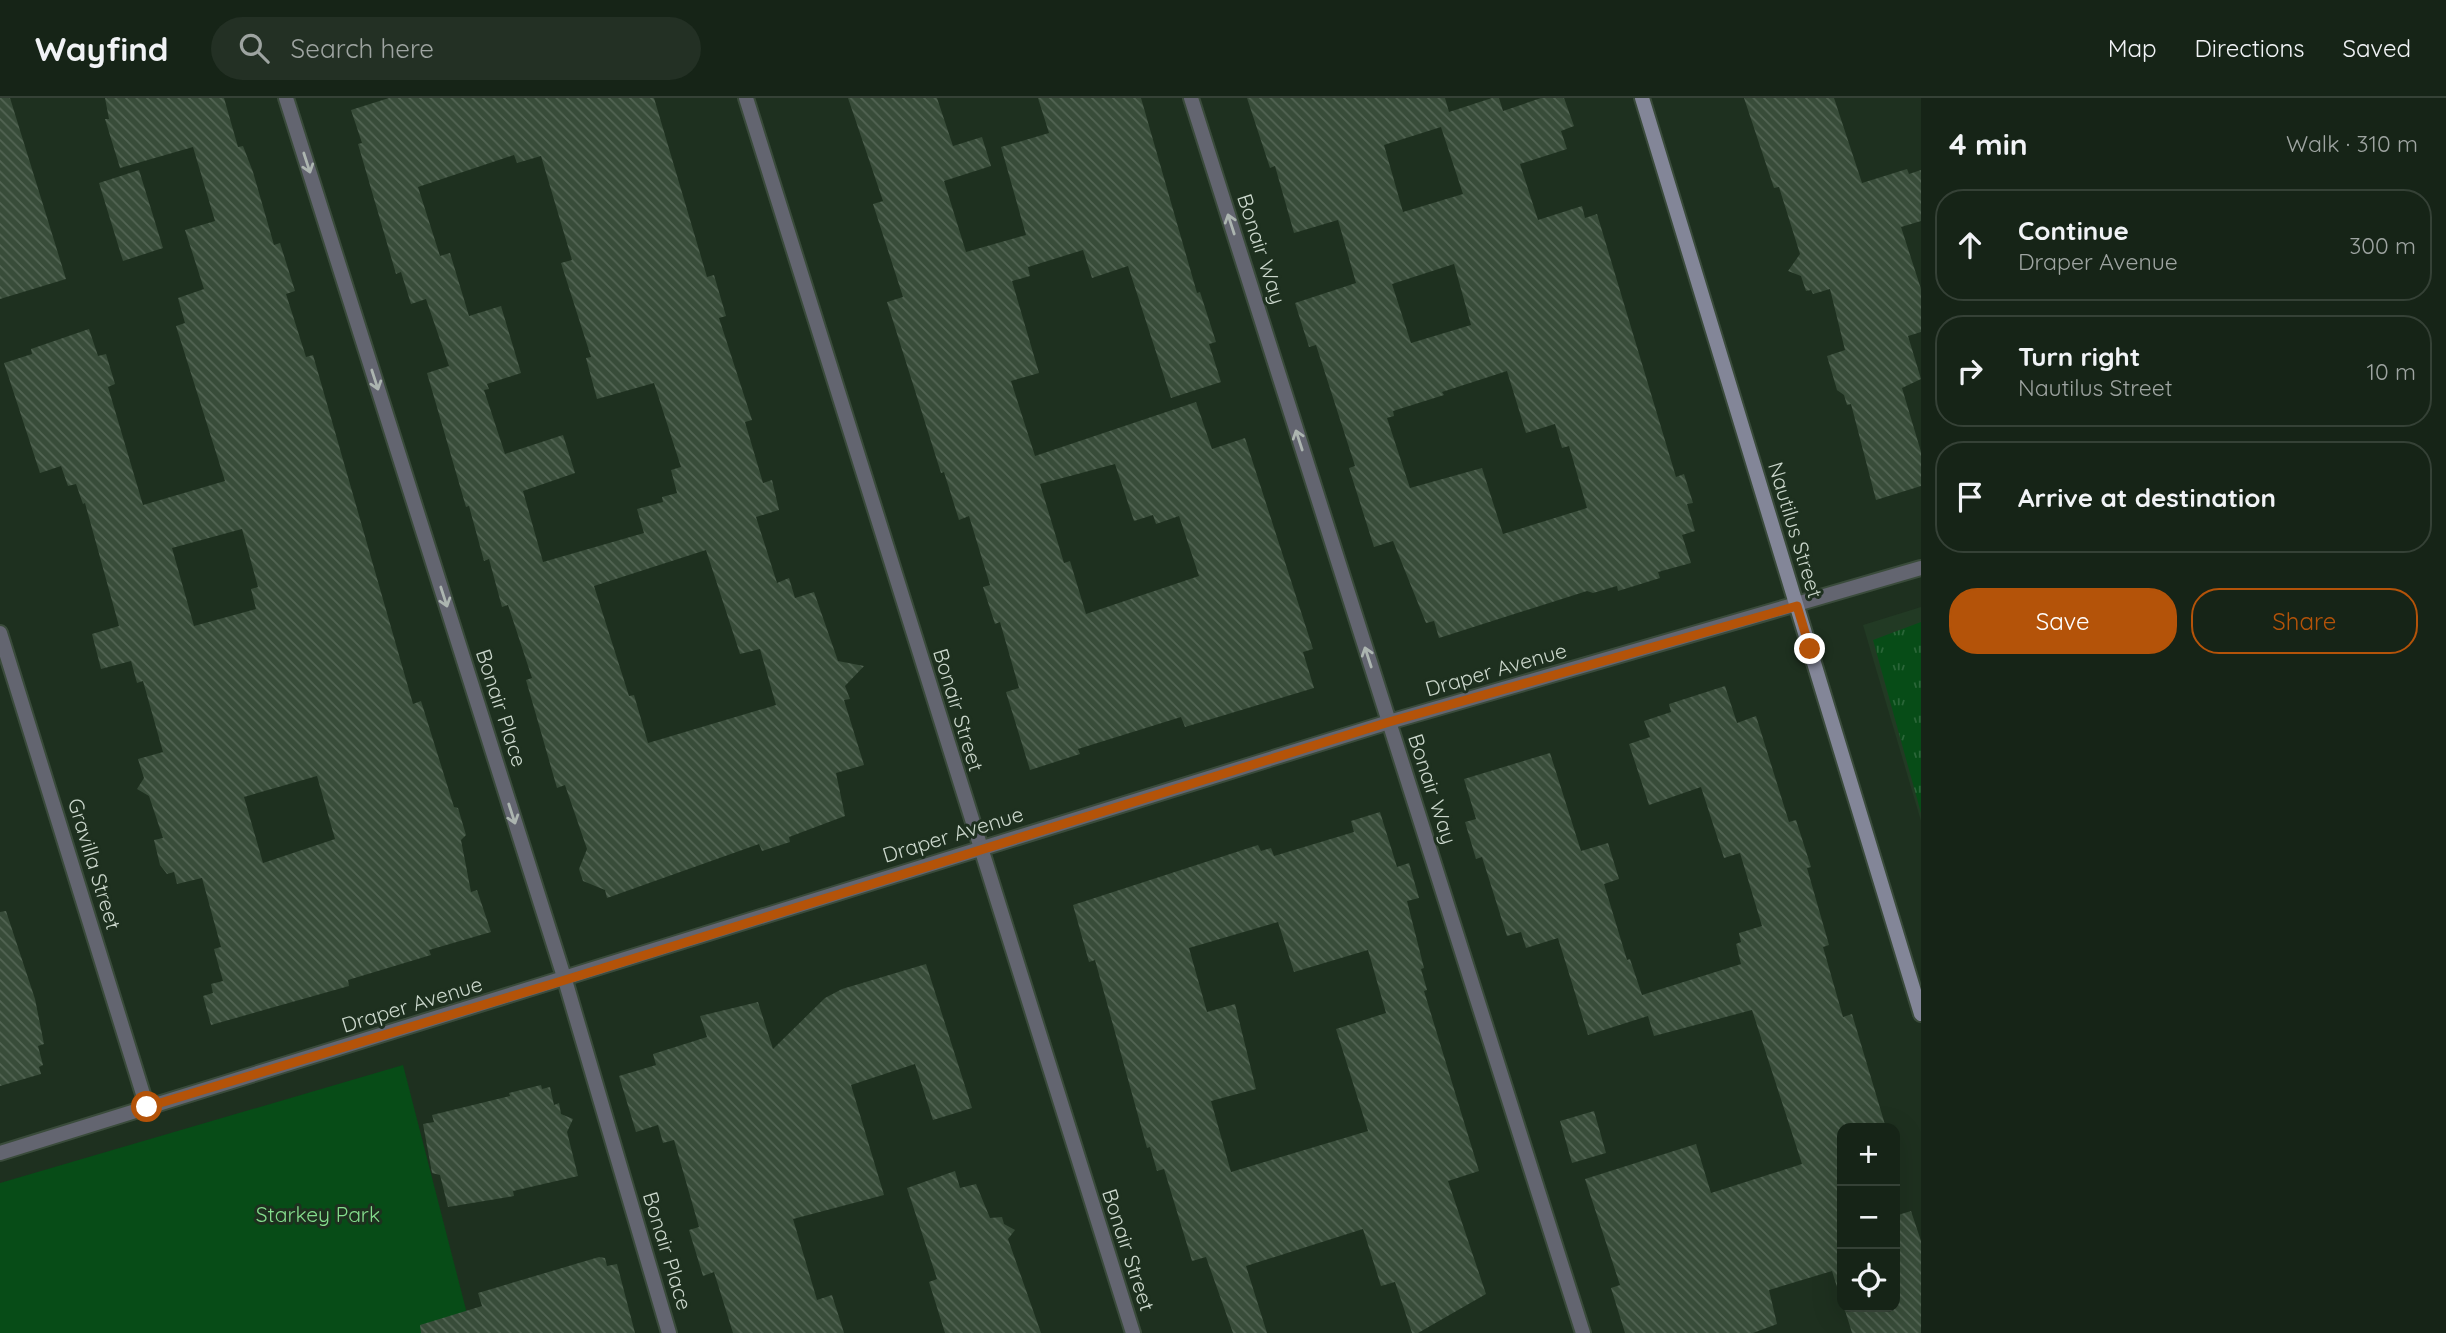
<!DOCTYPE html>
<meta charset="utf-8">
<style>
body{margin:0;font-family:Quicksand,sans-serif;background:#233024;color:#f1f3f6}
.controls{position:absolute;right:21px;bottom:21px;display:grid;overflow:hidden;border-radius:14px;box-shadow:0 7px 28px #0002}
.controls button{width:63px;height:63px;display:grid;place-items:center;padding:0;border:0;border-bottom:2px solid #354136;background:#162417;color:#f1f3f6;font:35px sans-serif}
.stop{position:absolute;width:21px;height:21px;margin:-16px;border:5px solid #b45309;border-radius:50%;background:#fff}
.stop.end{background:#b45309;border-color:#fff;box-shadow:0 2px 7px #0008}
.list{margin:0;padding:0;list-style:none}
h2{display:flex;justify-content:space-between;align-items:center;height:91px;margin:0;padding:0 28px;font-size:30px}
h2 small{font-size:23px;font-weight:400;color:#9ea4a1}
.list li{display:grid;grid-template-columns:46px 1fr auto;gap:21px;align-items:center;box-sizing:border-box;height:112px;margin:0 14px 14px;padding:0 14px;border:2px solid #354136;border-radius:28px}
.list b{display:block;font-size:26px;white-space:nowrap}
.list p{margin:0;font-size:23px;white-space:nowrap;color:#9ea4a1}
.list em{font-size:23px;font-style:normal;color:#9ea4a1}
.actions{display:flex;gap:14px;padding:21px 28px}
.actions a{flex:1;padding:16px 0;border:2px solid #b45309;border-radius:28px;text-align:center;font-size:24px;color:#b45309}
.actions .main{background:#b45309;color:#fff}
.icon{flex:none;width:38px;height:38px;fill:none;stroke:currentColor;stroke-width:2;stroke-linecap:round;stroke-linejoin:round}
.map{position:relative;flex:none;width:1921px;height:1235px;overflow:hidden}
header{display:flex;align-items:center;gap:42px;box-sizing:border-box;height:98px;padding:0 35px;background:#162417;border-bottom:2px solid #354136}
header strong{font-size:33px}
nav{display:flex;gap:38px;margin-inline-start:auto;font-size:24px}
.search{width:490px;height:63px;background:#233024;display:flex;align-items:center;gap:18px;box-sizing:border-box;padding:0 24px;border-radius:38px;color:#9ea4a1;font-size:26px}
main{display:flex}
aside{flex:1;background:#162417}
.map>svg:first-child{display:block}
</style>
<header>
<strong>Wayfind</strong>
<div class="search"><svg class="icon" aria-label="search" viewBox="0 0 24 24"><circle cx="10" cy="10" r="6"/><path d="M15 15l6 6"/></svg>Search here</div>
<nav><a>Map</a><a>Directions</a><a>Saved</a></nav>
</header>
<main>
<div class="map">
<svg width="1921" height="1235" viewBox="0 0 1921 1235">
<defs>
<pattern id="grass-tufts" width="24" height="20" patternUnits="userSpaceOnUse" patternTransform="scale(1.75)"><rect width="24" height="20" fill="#074c17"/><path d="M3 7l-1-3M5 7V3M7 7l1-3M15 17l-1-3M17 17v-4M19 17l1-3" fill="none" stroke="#2a6538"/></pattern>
<pattern id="building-back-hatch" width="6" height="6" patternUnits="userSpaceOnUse" patternTransform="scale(1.75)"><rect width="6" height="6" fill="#384c39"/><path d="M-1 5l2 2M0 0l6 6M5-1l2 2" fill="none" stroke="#536554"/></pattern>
</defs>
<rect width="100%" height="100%" fill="#1e301f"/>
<path fill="#223a24" d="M1921,509V723L1863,527Z"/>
<path fill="url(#grass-tufts)" d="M1921,524V715L1873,542Z"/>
<path fill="#074c17" d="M403,967L472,1235H0V1085Z"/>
<g fill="url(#building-back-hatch)" fill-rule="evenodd">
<path d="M0,0H10L66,181L0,201Z"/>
<path d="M105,0H224L238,49L243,48L253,74L274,147L280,145L295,193L286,196L306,259L313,257L413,606L421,603L454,709L458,710L466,737L461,742L471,794L477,792L491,834L429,852L431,857L348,882L349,888L211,927L203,898L213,895L211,886L223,883L214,851L221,849L202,780L177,786L174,774L167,776L160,767L154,742L163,740L149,698L137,691L144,680L138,661L163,654L143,583L137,585L131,563L101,571L92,536L119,528L85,405L83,406L76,386L68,388L61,368L40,375L4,265L32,256L31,251L89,231L98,258L106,256L115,286L108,289L143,407L225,383L176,228L185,225L178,200L204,191L185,132L215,123L193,49L120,70L105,21H109ZM242,431L258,489L251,491L256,511L194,528L172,450ZM317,678L335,741L263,765L244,699Z"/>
<path d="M389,0H654L707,179L714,177L726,218L719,220L752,322L745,324L763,385L772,382L779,412L756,419L777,485L789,480L795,500L814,494L838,563L864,568L845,588L850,601L844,602L864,667L836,675L845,718L789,739L790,744L762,753L759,746L607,800L605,792L583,783L579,771L587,751L565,687L557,690L526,582L532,580L508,507L502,509L489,461L484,463L469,408L466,409L427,275L449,268L426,201L411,206L401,174L396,176L358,46L362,45L351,12ZM514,57L517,65L541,58L572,162L561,165L591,259L586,260L597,301L654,285L681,369L671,372L677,395L662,399L663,404L637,411L644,435L543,464L523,393L575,375L563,337L505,356L484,292L489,291L487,286L521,275L501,208L469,218L450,155L440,158L418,89ZM706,452L740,556L760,551L776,607L648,645L634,597L629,598L594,488Z"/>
<path d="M848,0H937L953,48L982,39L991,68L944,83L966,154L1026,137L1001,49L1049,35L1038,0H1141L1197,195L1200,194L1216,244L1209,246L1221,284L1171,300L1128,168L1092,180L1083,152L1028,169L1030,178L1012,183L1039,275L1011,283L1035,358L1196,304L1212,351L1245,340L1313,551L1303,554L1314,590L1185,629L1181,619L1078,651L1080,656L1030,672L1006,594L1019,590L1000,524L995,526L983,489L990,487L969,418L959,422L944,374L941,375L887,204L903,199L873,106L883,103ZM1115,366L1134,423L1153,417L1156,426L1179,418L1199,478L1086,516L1070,463L1064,465L1040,386Z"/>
<path d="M1247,0H1445L1449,14L1492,0H1499L1503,13L1541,0H1564L1574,28L1561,33L1567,51L1520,66L1538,122L1582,108L1585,120L1597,116L1676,379L1684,376L1693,405L1687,406L1695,433L1682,437L1691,465L1658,474L1660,480L1618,493L1617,488L1593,495L1587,493L1439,540L1434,523L1426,525L1393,443L1374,449L1349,370L1355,368L1316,247L1309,249L1295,205L1356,185L1338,122L1294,135L1275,68L1270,70ZM1441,29L1463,96L1403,114L1384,47ZM1454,166L1471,227L1411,245L1392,186ZM1507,273L1526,335L1555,326L1562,350L1569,348L1587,410L1503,436L1482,370L1410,390L1387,320L1394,318L1393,313L1444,297L1442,294Z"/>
<path d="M1744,0H1834L1862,85L1907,71L1909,76L1921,72V123L1901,129L1921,191V234L1908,238L1921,281L1902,290L1921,354V388L1876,402L1851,306L1847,307L1844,297L1837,292L1827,258L1845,252L1830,191L1813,196L1811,192L1806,193L1801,178L1788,173L1800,156L1779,89L1774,90Z"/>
<path d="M139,72L163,150L123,163L99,85Z"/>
<path d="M1725,588L1737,625L1756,618L1789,724L1796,722L1811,769L1807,770L1829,847L1823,849L1843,919L1852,916L1886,1030H1842V1205L1832,1173L1769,1192L1777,1226L1753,1235H1625L1611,1190L1620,1187L1585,1081L1696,1046L1711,1095L1802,1066L1752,912L1654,938L1648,918L1588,937L1558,840L1526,850L1521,834L1507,838L1482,759L1476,761L1465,724L1476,721L1464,681L1550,655L1581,753L1608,745L1619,781L1604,786L1627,862L1630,861L1642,897L1741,866L1736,846L1741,844L1739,835L1762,828L1740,755L1724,760L1701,689L1649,707L1629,646L1650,639L1644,623L1671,614L1669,606Z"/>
<path d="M1380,714L1397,769L1409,765L1419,800L1407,803L1424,870L1421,871L1427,892L1424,893L1479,1073L1448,1083L1486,1196L1418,1235H1412L1395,1184L1381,1188L1363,1131L1246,1168L1267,1235H1233L1206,1159L1192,1163L1164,1071L1157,1073L1150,1049L1147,1050L1095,862L1089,864L1073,807L1258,747L1261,753L1271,750L1274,758L1354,734L1351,723ZM1278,824L1294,874L1368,852L1386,915L1336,931L1368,1033L1231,1074L1211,1003L1256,991L1235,906L1207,914L1189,850Z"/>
<path d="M6,813L35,901L44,946L38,948L43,967L39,969L41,976L0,988V814Z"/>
<path d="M926,866L972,1010L933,1022L915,966L851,987L884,1097L793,1121L817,1202L832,1197L844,1235H733L714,1174L703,1178L689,1132L699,1129L674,1042L663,1045L658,1027L636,1034L619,978L656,967L653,956L707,939L700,918L758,904L773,951L825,900L842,891Z"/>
<path d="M541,987L542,991L550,989L554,1007L559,1005L561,1016L573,1021L567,1034L578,1078L513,1093L514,1098L448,1109L440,1077L432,1075L423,1026L434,1024L432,1017L510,998L509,995Z"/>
<path d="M1594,1013L1606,1055L1572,1065L1560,1023Z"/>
<path d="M955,1073L960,1090L976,1086L990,1120L1002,1119L1004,1126L1015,1132L1008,1141L1041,1235H945L929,1184L937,1181L907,1090Z"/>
<path d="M1911,1113L1921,1143V1235H1852L1844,1209H1895V1118Z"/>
<path d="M599,1159L605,1160L607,1168L617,1166L635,1235H421L420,1227L482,1208L478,1195Z"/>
</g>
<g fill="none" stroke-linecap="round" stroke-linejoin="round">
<defs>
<g id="street">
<path d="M286,0L565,882L669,1235"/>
<path d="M746,0L1133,1235"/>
<path d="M1191,0L1583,1235"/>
<path d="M0,535L147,1009"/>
<path d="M0,1055L1389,624L1921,470"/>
</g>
<path id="secondary" d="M1642,0L1921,916"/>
</defs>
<use href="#street" stroke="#3a4b3b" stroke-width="18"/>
<use href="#secondary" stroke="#3a4b3b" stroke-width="18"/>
<use href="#street" stroke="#636570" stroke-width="14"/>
<use href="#secondary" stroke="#838698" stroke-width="14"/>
</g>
<defs><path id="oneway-shaft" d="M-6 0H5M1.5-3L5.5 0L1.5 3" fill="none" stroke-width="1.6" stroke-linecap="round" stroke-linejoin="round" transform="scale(1.75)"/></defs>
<g stroke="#acb5b0">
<use href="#oneway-shaft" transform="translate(307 65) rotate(72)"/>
<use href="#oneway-shaft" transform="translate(1231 126) rotate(-108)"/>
<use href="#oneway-shaft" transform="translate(375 282) rotate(72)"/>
<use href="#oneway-shaft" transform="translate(1299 342) rotate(-108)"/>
<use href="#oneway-shaft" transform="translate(444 499) rotate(72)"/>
<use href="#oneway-shaft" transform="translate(1368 559) rotate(-108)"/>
<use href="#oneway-shaft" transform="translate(512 716) rotate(72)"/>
</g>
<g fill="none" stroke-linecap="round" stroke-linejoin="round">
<path stroke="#b45309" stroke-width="9" d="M147,1009L565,882L1389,624L1797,508L1810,551"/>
</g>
<g text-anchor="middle" stroke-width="6" stroke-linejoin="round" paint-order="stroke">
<g font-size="21" fill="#cbd7cc" stroke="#1e301f">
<text transform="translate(1261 151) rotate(72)" y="7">Bonair Way</text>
<text transform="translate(1795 432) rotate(73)" y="7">Nautilus Street</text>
<text transform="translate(1496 572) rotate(-16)" y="7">Draper Avenue</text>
<text transform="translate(501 610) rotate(72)" y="7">Bonair Place</text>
<text transform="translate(958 612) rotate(73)" y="7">Bonair Street</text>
<text transform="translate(1432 691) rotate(72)" y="7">Bonair Way</text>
<text transform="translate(953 737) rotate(-17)" y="7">Draper Avenue</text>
<text transform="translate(94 766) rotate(73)" y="7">Gravilla Street</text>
<text transform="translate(412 907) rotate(-17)" y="7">Draper Avenue</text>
<text transform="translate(1128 1152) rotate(72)" y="7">Bonair Street</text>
<text transform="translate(667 1153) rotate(73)" y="7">Bonair Place</text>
</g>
<g font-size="21" fill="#85de8d" stroke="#1e301f">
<text x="318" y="1124">Starkey Park</text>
</g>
</g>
</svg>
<div class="controls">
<button>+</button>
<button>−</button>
<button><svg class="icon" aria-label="locate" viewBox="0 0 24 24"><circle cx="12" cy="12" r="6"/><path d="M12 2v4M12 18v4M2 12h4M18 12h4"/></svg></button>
</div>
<div class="stop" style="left:147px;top:1009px"></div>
<div class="stop end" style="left:1810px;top:551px"></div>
</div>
<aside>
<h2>4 min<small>Walk · 310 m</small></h2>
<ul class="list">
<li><svg class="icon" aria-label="ahead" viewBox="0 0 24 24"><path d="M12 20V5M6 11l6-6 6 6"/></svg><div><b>Continue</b><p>Draper Avenue</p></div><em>300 m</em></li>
<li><svg class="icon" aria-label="right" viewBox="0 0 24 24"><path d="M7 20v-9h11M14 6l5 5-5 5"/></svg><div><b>Turn right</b><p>Nautilus Street</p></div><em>10 m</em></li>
<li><svg class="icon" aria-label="arrive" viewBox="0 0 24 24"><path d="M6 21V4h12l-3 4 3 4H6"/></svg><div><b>Arrive at destination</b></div></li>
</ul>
<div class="actions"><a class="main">Save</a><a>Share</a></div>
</aside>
</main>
